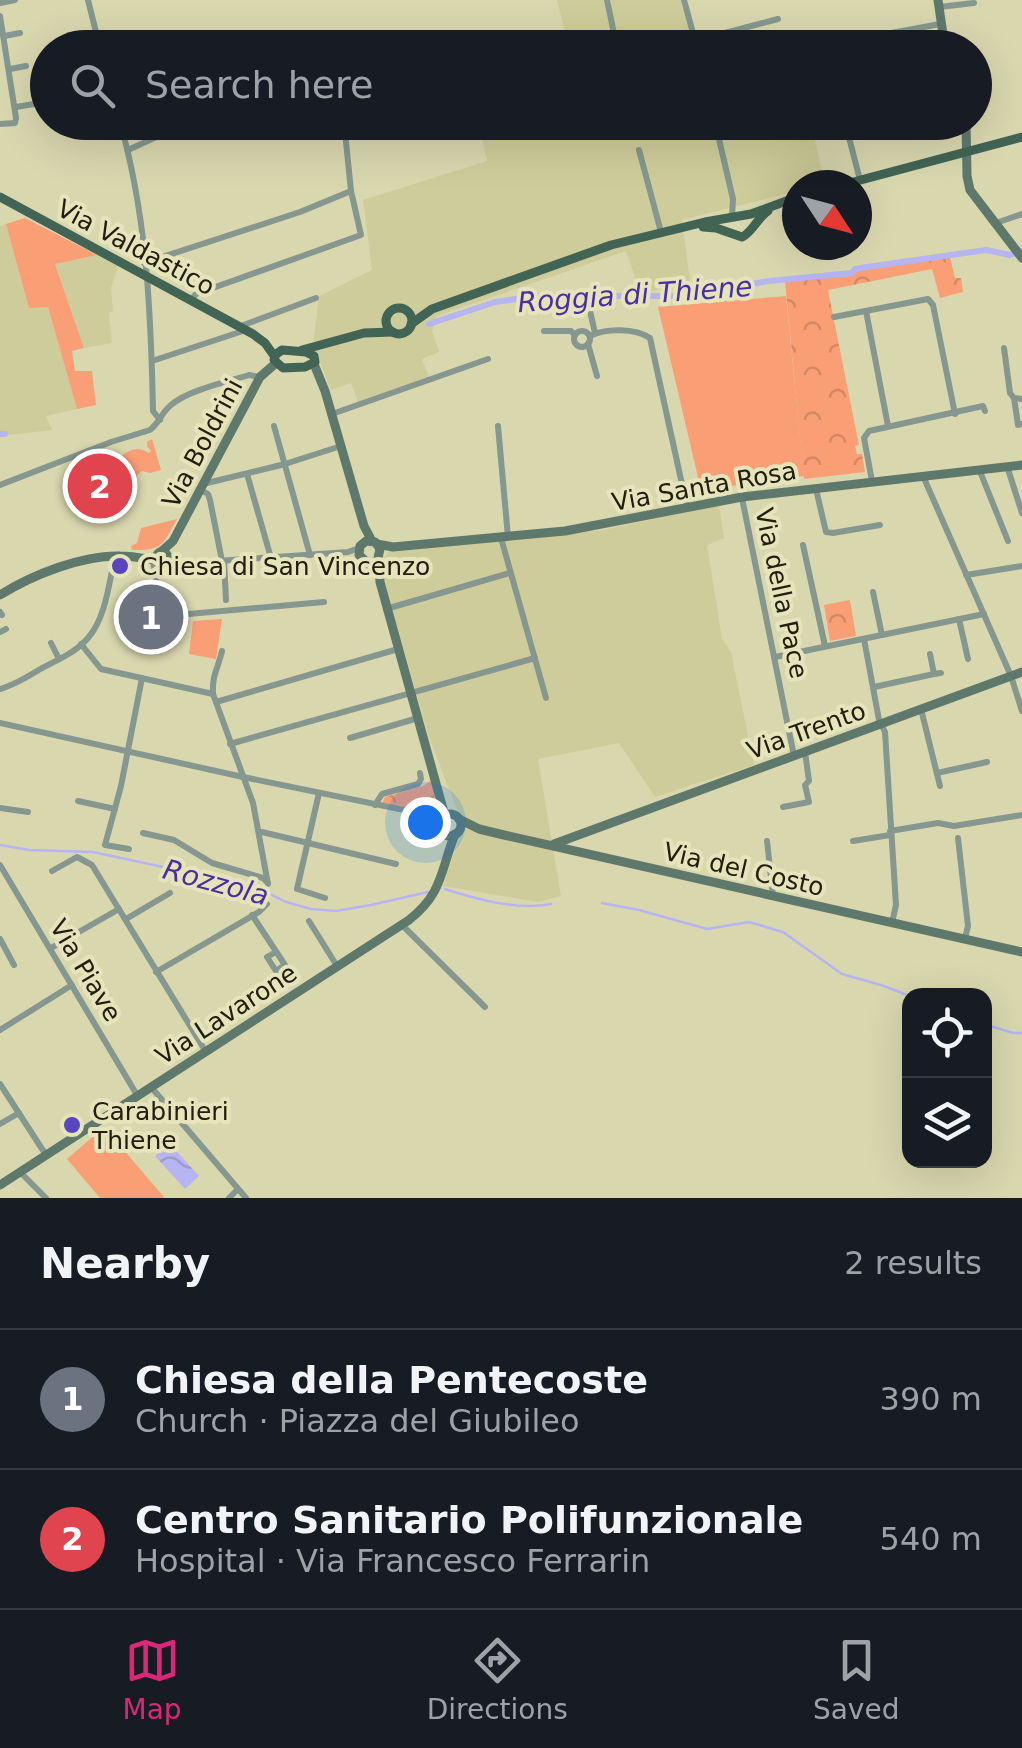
<!DOCTYPE html>
<meta charset="utf-8">
<style>
body{margin:0;font-family:"DejaVu Sans",sans-serif;background:#242831;color:#f1f3f6}
.controls{position:absolute;right:30px;bottom:30px;display:grid;overflow:hidden;border-radius:20px;box-shadow:0 10px 40px #0002}
.controls button{width:90px;height:90px;display:grid;place-items:center;padding:0;border:0;border-bottom:2px solid #363941;background:#171b24;color:#f1f3f6;font:50px sans-serif}
.compass{position:absolute;left:782px;top:170px;width:90px;height:90px;border-radius:50%;background:#171b24;box-shadow:0 10px 40px #0002;rotate:126deg}
.you{position:absolute;left:425px;top:822px;width:35px;height:35px;margin:-25px;border:8px solid #fff;border-radius:50%;background:#1a73e8;box-shadow:0 0 0 15px #1a73e833}
.badge{display:grid;place-items:center;width:65px;height:65px;border-radius:50%;background:#db2777;color:#fff;font-size:32px;font-weight:700}
.pin{position:absolute;translate:-50% -50%;border:5px solid #fff;box-shadow:0 2px 10px #0006}
.list{margin:0;padding:0;list-style:none}
h2{display:flex;justify-content:space-between;align-items:center;height:130px;margin:0;padding:0 40px;font-size:42px}
h2 small{font-size:32px;font-weight:400;color:#9ea1a6}
.list li{display:grid;grid-template-columns:65px 1fr auto;gap:30px;align-items:center;box-sizing:border-box;height:140px;padding:0 40px;border-top:2px solid #363941}
.list b{display:block;font-size:38px;white-space:nowrap}
.list p{margin:0;font-size:32px;white-space:nowrap;color:#9ea1a6}
.list em{font-size:32px;font-style:normal;color:#9ea1a6}
.icon{flex:none;width:55px;height:55px;fill:none;stroke:currentColor;stroke-width:2;stroke-linecap:round;stroke-linejoin:round}
.map{position:relative;flex:none;width:1022px;height:1198px;overflow:hidden}
.search{position:absolute;background:#171b24;box-shadow:0 10px 40px #0002;left:30px;right:30px;top:30px;height:110px;display:flex;align-items:center;gap:25px;box-sizing:border-box;padding:0 35px;border-radius:55px;color:#9ea1a6;font-size:38px}
.sheet{height:410px;background:#171b24}
nav{display:flex;justify-content:space-around;align-items:center;box-sizing:border-box;height:140px;border-top:2px solid #363941;background:#171b24;font-size:28px;color:#9ea1a6}
nav a{display:grid;justify-items:center;gap:5px}
nav .on{color:#db2777}
.map>svg:first-child{display:block}
</style>
<div class="map">
<svg width="1022" height="1198" viewBox="0 0 1022 1198">
<defs>
<pattern id="park-crowns" width="20" height="18" patternUnits="userSpaceOnUse" patternTransform="scale(2.5)"><rect width="20" height="18" fill="#f99e75"/><path d="M2 6a3 3 0 1 1 6 0M12 15a3 3 0 1 1 6 0" fill="none" stroke="#d58864"/></pattern>
<pattern id="water-waves" width="16" height="10" patternUnits="userSpaceOnUse" patternTransform="scale(2.5)"><rect width="16" height="10" fill="#b6b5f2"/><path d="M0 5q4-4 8 0t8 0" fill="none" stroke="#9c9bce"/></pattern>
</defs>
<rect width="100%" height="100%" fill="#d9d7ae"/>
<g fill="#cfcc9b">
<path d="M557,0H684L696,47H569Z"/>
<path d="M479,123H811L825,184L797,185V191L682,220L690,281L641,294L626,251L437,316L432,331L439,352L422,359L429,377L358,402L351,383L331,390L313,344L319,296L372,270L363,200L487,161Z"/>
<path d="M6,224L29,308L48,307L77,409L46,416L52,430L0,436V226Z"/>
<path d="M97,255L118,266L111,288L113,311L109,313L112,343L84,348L55,263Z"/>
<path d="M719,505L724,538L707,545L722,639L731,652L754,765L655,797L619,743L538,759L561,896L538,902L443,886L463,826L428,734L380,565L389,551L603,530Z"/>
</g>
<g fill="#f99e75">
<path d="M25,218L97,255L55,264L84,348L72,351L75,371H92L96,405L77,409L48,307L29,308L6,224Z"/>
<path d="M786,296L804,476L701,490L658,307Z"/>
<path d="M152,439L161,470L150,473L142,471L135,477L130,464L123,463L121,456C132,449 137,446 149,453L151,451L147,446V442Z"/>
<path d="M177,519C163,544 163,551 132,550L131,546L137,543L141,528Z"/>
<path d="M222,619L216,659L189,654L193,621Z"/>
<path d="M104,1127L164,1197L163,1198H100L67,1159Z"/>
</g>
<g fill="url(#park-crowns)">
<path d="M950,257L955,278H961L963,292L940,298L932,269L828,290L859,445L855,446L857,454H862L865,472L804,479L785,282Z"/>
<path d="M850,600L856,636L830,641L824,605Z"/>
<path d="M433,779L435,803L432,811L382,804L385,797L423,786Z"/>
</g>
<path fill="url(#water-waves)" d="M170,1144L199,1176L185,1189L155,1156Z"/>
<g fill="none" stroke-linecap="round" stroke-linejoin="round">
<g stroke="#b6b5f2" stroke-width="2.5">
<path d="M0,845L29,850L93,852L229,881L262,890L286,902L311,909L336,911L371,905L428,892"/>
<path d="M445,889C476,899 518,911 551,904"/>
<path d="M602,903L639,910L707,929L749,922L783,932L842,974L881,985L910,996"/>
<path d="M984,1024L1013,1033H1022"/>
</g>
<g stroke="#b6b5f2" stroke-width="6">
<path d="M429,324L495,302L537,296H682L769,281L852,273L855,269L860,268L986,250L1010,255L1022,250"/>
<path d="M0,434H5"/>
</g>
<g stroke="#85978e" stroke-width="6">
<path d="M88,0L100,48"/>
<path d="M607,0L617,48"/>
<path d="M684,0L697,48"/>
<path d="M0,3L15,0"/>
<path d="M939,7L974,3"/>
<path d="M0,16L16,118L15,123L0,124"/>
<path d="M4,36L20,33"/>
<path d="M695,41L778,19"/>
<path d="M827,45L940,24"/>
<path d="M10,69L26,66"/>
<path d="M16,107L34,104"/>
<path d="M120,122C147,216 151,315 153,411L160,420"/>
<path d="M715,122L733,199L732,217"/>
<path d="M845,122L860,180"/>
<path d="M128,150L189,122"/>
<path d="M639,150L661,232"/>
<path d="M996,223L1022,214"/>
<path d="M144,263L300,212L351,191"/>
<path d="M191,300L196,294L361,235L351,191L344,122"/>
<path d="M588,302L595,333"/>
<path d="M866,311L888,426"/>
<path d="M834,317L928,299L933,305L955,414"/>
<path d="M241,326L316,298"/>
<path d="M544,331H571L575,335"/>
<circle cx="582" cy="339" r="8"/>
<path d="M590,336C606,328 635,328 650,338L687,507"/>
<path d="M588,344L597,376"/>
<path d="M1004,348L1010,393L1014,398L1022,399"/>
<path d="M152,361L246,330"/>
<path d="M1014,398L1018,425L1022,424"/>
<path d="M332,414L488,359"/>
<path d="M274,426L310,555"/>
<path d="M498,426L508,537"/>
<path d="M1007,466L1022,513"/>
<path d="M979,469L1008,541"/>
<path d="M247,474L271,558"/>
<path d="M923,476L1011,676L1022,711"/>
<path d="M872,481L864,438L869,431L983,406L985,411"/>
<path d="M203,484L285,464L341,446"/>
<path d="M0,485L111,442L150,430C159,423 162,412 171,405C188,390 227,382 249,375L260,377"/>
<path d="M199,489L208,494L210,500L222,561"/>
<path d="M816,489L826,532L833,533L880,525"/>
<path d="M742,498L794,756"/>
<path d="M501,538L546,698"/>
<path d="M803,545L825,646"/>
<path d="M153,561L160,601L177,615L324,602"/>
<path d="M224,561L226,600"/>
<path d="M162,562L175,564L348,552L359,548"/>
<path d="M966,575L1022,566"/>
<path d="M873,592L882,635"/>
<path d="M386,609L510,573"/>
<path d="M0,612L2,615"/>
<path d="M959,619L968,659"/>
<path d="M0,632L6,629"/>
<path d="M864,639L879,720L885,732L896,905L892,923"/>
<path d="M51,643L59,659"/>
<path d="M81,644L101,669L213,694"/>
<path d="M222,651C218,669 212,674 213,694L253,803L268,884"/>
<path d="M930,654L934,674L941,673"/>
<path d="M775,657L984,614"/>
<path d="M874,687L934,674"/>
<path d="M0,689C15,685 29,676 42,668C58,660 76,652 88,638C106,617 109,583 115,556"/>
<path d="M216,702L398,649"/>
<path d="M921,709L940,786"/>
<path d="M0,723L243,777L443,818"/>
<path d="M350,738L418,718"/>
<path d="M230,744L535,658"/>
<path d="M937,773L987,762"/>
<path d="M319,793L297,889L325,898"/>
<path d="M78,801L115,809"/>
<path d="M375,805L382,794L418,784L421,779L420,773"/>
<path d="M783,807L809,802L805,785L809,781L805,752"/>
<path d="M0,808L28,812"/>
<path d="M890,831L938,823L954,826L1022,815"/>
<path d="M262,832L396,864"/>
<path d="M143,833L174,840L212,863L263,878L268,883"/>
<path d="M958,838L968,926L965,938"/>
<path d="M767,841L773,896"/>
<path d="M853,841L890,835"/>
<path d="M129,849L105,845L121,786L142,678"/>
<path d="M0,865L137,1095"/>
<path d="M52,871L77,857L92,865L206,1052"/>
<path d="M252,915L285,965L276,971L267,957L276,952"/>
<path d="M126,919L170,893"/>
<path d="M309,921L337,966"/>
<path d="M402,925L485,1007"/>
<path d="M0,939L14,965"/>
<path d="M51,948L119,909"/>
<path d="M156,972L259,912L267,904"/>
<path d="M0,1030L72,985"/>
<path d="M0,1084L46,1155"/>
<path d="M151,1087L246,1198"/>
<path d="M0,1124L19,1113"/>
<path d="M20,1172L46,1198"/>
<path d="M229,1198L238,1189"/>
</g>
<g stroke="#5e796c" stroke-width="9">
<path d="M938,0L945,48"/>
<path d="M966,122L967,176L970,190L1022,258"/>
<path d="M314,364L325,391L364,526L372,541"/>
<path d="M377,544L393,547L565,531L742,497L1022,465"/>
<path d="M162,551L173,541L260,377L276,363"/>
<circle cx="162" cy="557" r="5.5"/>
<path d="M378,572L359,555L360,546L366,541L375,542L380,549L378,558L380,582L445,816"/>
<path d="M0,595C32,575 82,555 120,556C134,556 146,559 159,561"/>
<circle cx="450" cy="825" r="11"/>
<path d="M459,819L479,829L504,835L1022,952"/>
<path d="M554,844L1022,672"/>
<path d="M0,1185L409,920C443,893 440,872 455,834"/>
</g>
<g stroke="#426454" stroke-width="9">
<path d="M842,185L1022,137"/>
<path d="M0,197L253,334L265,343L275,357"/>
<path d="M703,227L716,228L742,237C752,233 757,218 768,211"/>
<circle cx="399" cy="321" r="13"/>
<path d="M411,324L432,309L611,245L705,222L751,214L797,197"/>
<path d="M282,350L306,352L314,356L315,362L305,367L283,368L274,360L275,355Z"/>
<path d="M302,350L364,333L393,332"/>
</g>
</g>
<g fill="#5946be" stroke="#e6e4ba" stroke-width="4">
<circle cx="120" cy="566" r="10"/>
<circle cx="72" cy="1125" r="10"/>
</g>
<g text-anchor="middle" stroke-width="8" stroke-linejoin="round" paint-order="stroke">
<g font-size="25" fill="#212010" stroke="#e6e4ba">
<text transform="translate(136 247) rotate(28)" y="9">Via Valdastico</text>
<text transform="translate(202 443) rotate(-62)" y="9">Via Boldrini</text>
<text transform="translate(704 486) rotate(-10)" y="9">Via Santa Rosa</text>
<text transform="translate(782 593) rotate(78)" y="9">Via della Pace</text>
<text transform="translate(806 730) rotate(-20)" y="9">Via Trento</text>
<text transform="translate(744 869) rotate(13)" y="9">Via del Costo</text>
<text transform="translate(86 970) rotate(59)" y="9">Via Piave</text>
<text transform="translate(226 1014) rotate(-33)" y="9">Via Lavarone</text>
</g>
<g font-size="25" fill="#212010" stroke="#e6e4ba" text-anchor="start">
<text x="140" y="575">Chiesa di San Vincenzo</text>
<text x="92" y="1120">Carabinieri<tspan x="92" dy="29">Thiene</tspan></text>
</g>
<g font-size="28" font-style="italic" fill="#4630a2" stroke="#e6e4ba">
<text transform="translate(635 294) rotate(-4)" y="10">Roggia di Thiene</text>
<text transform="translate(216 882) rotate(15)" y="10">Rozzola</text>
</g>
</g>
</svg>
<div class="controls">
<button><svg class="icon" aria-label="locate" viewBox="0 0 24 24"><circle cx="12" cy="12" r="6"/><path d="M12 2v4M12 18v4M2 12h4M18 12h4"/></svg></button>
<button><svg class="icon" aria-label="layers" viewBox="0 0 24 24"><path d="M12 4l9 5-9 5-9-5zM3 14l9 5 9-5"/></svg></button>
</div>
<svg class="compass" viewBox="-18 -18 36 36"><path d="M0-13l5 13h-10z" fill="#e53935"/><path d="M0 13l5-13h-10z" fill="#9ea1a6"/></svg>
<div class="you"></div>
<div class="pin badge" style="left:151px;top:617px;background:#6b7280">1</div>
<div class="pin badge" style="left:100px;top:486px;background:#e0444e">2</div>
<div class="search"><svg class="icon" aria-label="search" viewBox="0 0 24 24"><circle cx="10" cy="10" r="6"/><path d="M15 15l6 6"/></svg>Search here</div>
</div>
<section class="sheet">
<h2>Nearby<small>2 results</small></h2>
<ul class="list">
<li><span class="badge" style="background:#6b7280">1</span><div><b>Chiesa della Pentecoste</b><p>Church · Piazza del Giubileo</p></div><em>390 m</em></li>
<li><span class="badge" style="background:#e0444e">2</span><div><b>Centro Sanitario Polifunzionale</b><p>Hospital · Via Francesco Ferrarin</p></div><em>540 m</em></li>
</ul>
</section>
<nav>
<a class="on"><svg class="icon" aria-label="map" viewBox="0 0 24 24"><path d="M3 6l6-2 6 2 6-2v14l-6 2-6-2-6 2zM9 4v14M15 6v14"/></svg>Map</a>
<a><svg class="icon" aria-label="directions" viewBox="0 0 24 24"><path d="M12 3l9 9-9 9-9-9zM9 14v-3h6M13 9l2 2-2 2"/></svg>Directions</a>
<a><svg class="icon" aria-label="saved" viewBox="0 0 24 24"><path d="M7 4h10v16l-5-4-5 4z"/></svg>Saved</a>
</nav>
